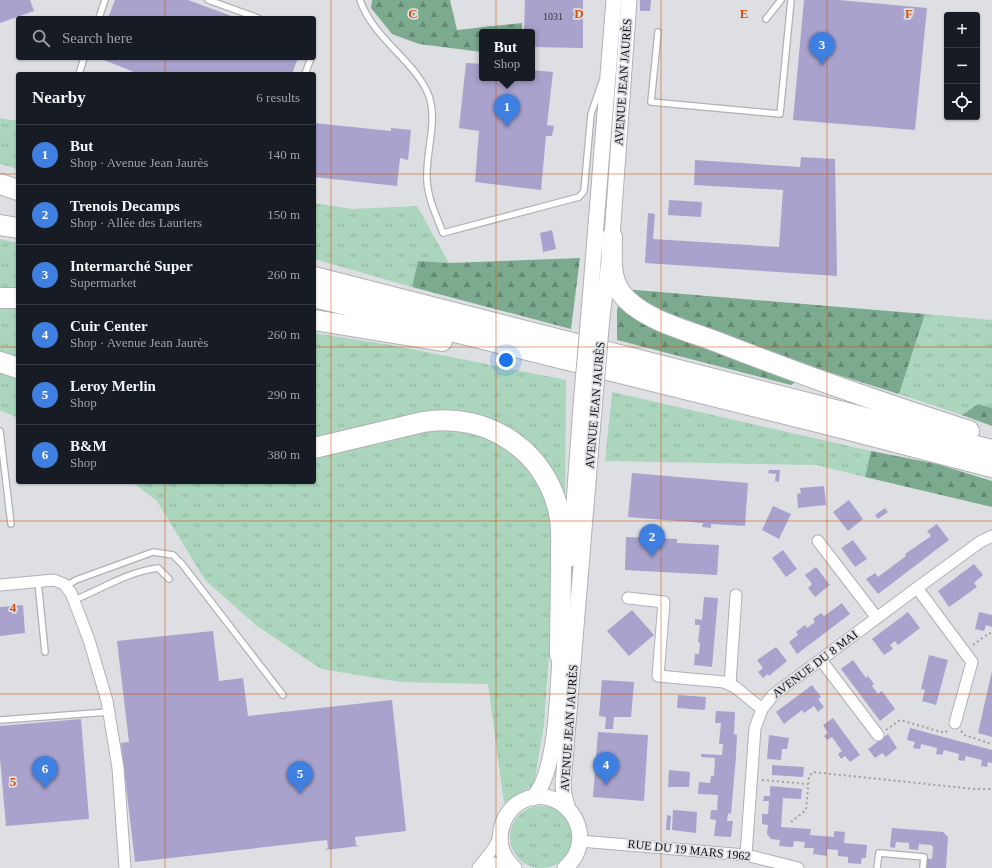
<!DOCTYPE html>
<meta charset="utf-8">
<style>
body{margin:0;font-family:Georgia,serif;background:#20242c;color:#f1f3f6}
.controls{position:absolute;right:12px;top:12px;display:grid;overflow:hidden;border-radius:4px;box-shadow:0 1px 3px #0004}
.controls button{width:36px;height:36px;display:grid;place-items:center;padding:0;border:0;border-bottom:1px solid #363941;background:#171b24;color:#f1f3f6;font:20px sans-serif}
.you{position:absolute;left:506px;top:360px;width:14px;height:14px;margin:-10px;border:3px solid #fff;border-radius:50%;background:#1a73e8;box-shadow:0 0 0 6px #1a73e833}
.badge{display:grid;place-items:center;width:26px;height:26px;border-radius:50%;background:#d29197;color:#fff;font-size:13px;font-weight:700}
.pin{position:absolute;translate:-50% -33px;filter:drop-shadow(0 1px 2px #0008)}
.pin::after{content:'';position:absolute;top:21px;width:14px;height:12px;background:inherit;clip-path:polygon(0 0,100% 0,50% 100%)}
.popup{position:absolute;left:479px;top:29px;width:56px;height:52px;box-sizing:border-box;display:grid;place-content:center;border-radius:4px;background:#171b24;filter:drop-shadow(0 1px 3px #0005);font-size:13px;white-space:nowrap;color:#9ea1a6}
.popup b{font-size:15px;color:#f1f3f6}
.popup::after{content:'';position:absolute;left:50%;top:100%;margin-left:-8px;border:8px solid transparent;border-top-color:#171b24}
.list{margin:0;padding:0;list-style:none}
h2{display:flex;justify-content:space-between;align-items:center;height:52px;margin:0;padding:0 16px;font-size:17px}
h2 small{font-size:13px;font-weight:400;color:#9ea1a6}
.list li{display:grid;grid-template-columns:26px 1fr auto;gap:12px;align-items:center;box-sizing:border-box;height:60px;padding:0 16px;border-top:1px solid #363941}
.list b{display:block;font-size:15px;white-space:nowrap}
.list p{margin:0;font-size:13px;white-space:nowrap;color:#9ea1a6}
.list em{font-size:13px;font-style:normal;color:#9ea1a6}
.icon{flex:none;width:22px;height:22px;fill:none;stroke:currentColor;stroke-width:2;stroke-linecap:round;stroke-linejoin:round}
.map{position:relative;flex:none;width:992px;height:868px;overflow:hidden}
.search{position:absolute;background:#171b24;box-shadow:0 1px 3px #0004;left:16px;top:16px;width:300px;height:44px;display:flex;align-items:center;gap:10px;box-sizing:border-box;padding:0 14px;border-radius:4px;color:#9ea1a6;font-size:15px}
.panel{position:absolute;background:#171b24;box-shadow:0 1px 3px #0004;left:16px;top:72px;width:300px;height:412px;border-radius:4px}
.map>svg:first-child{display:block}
</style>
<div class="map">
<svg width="992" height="868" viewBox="0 0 992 868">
<defs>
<pattern id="grass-tufts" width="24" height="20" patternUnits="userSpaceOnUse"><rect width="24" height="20" fill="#abd5bc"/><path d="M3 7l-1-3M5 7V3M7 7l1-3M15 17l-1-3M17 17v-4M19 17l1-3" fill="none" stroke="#92b6a1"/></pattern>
<pattern id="forest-firs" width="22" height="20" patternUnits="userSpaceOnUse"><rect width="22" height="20" fill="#7caa8f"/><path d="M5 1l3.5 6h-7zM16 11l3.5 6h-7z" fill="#648973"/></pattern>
</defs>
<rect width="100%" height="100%" fill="#dddfe3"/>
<g fill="url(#grass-tufts)">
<path d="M0,118L18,121V169L0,164Z"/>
<path d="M314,203L352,209L417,206L449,263L418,261L412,287L314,259Z"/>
<path d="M0,239L18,243V418L0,410Z"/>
<path d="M925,314L992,320V408L978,404L962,415L899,394Z"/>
<path d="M314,333L391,345L566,380L565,509L555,572L544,724L534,785L504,803L488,684L401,682L321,669L257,626L205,580L157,501L132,482H314Z"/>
<path d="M612,392L871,451L865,477L817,465L605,461Z"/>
<circle cx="541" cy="837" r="31"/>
</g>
<g fill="url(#forest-firs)">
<path d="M372,0H450L457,30L522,23V32H482V52L419,44L392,34L371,8Z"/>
<path d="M580,258L571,329L412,287L418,261L449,263Z"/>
<path d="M624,289L925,314L899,394L816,368L791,385L617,340V310Z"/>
<path d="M978,404L992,408V426L962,415Z"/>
<path d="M871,451L937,464L992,481V507L865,477Z"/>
</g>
<g fill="#a9a2cd">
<path d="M0,0H30L34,11L0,23Z"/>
<path d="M115,0H188L237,18H108Z"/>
<path d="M525,0H583V48L532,47V32H524Z"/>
<path d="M640,0H651L650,11H640Z"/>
<path d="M804,0H839L927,8L915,130L793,120Z"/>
<path d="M99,58H298L292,74H139Z"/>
<path d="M466,63L482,64V78H532V70L553,72L547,125L554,126L552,136H546L541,190L475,182L479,131L459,128Z"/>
<path d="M314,123L391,131V128L411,130L408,160L400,158L397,186L314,177Z"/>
<path d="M801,157L835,159L837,276L645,263L648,213L655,214L653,239L779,247L783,190L694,185L695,160L800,167Z"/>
<path d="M669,200L702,202L701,217L668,215Z"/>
<path d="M552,230L556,249L543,252L540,233Z"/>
<path d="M769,470H780L779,482L775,481L776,474L768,473Z"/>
<path d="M632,473L748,483L745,526L711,524V528L702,527L703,523L628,517Z"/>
<path d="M824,486L826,505L798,508L797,494L801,493L800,488Z"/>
<path d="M849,500L863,519L848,531L833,512Z"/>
<path d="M773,506L791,514L779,539L762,530Z"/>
<path d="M885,508L888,512L878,519L875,515Z"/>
<path d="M937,524L949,540L878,594L866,579L875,573L878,577L906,556L905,554L931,536L927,531Z"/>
<path d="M626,537L677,539V543L719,545L717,575L625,570Z"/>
<path d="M853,540L867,559L855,567L841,548Z"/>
<path d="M783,550L797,569L786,577L772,558Z"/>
<path d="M974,564L983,575L974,583L977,587L949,607L938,591Z"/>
<path d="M816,567L830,585L815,597L808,588L812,584L805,575Z"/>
<path d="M704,597L718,598L712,667L694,665L695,654H699L700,643L698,642L700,625H695V619L702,620Z"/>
<path d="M842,603L850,614L797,654L789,642L798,635L796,632L805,625L807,628L815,622L813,619L821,613L824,616Z"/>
<path d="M23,605L25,633L0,636V607Z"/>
<path d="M632,610L654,635L629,656L607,631Z"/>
<path d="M908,612L920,628L898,645L895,641L890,645L893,649L884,655L872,639Z"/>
<path d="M979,612L992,615V627L986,625L984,631L975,629Z"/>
<path d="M213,631L219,681L243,678L248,716L392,700L406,831L355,837L356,845L359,846L325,850L328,848L327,840L135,862L121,743L129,742L117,641Z"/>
<path d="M776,647L787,661L769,676L768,674L763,678L758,672L763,668L757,660Z"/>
<path d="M929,655L948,660L936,705L922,701L925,690L921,689Z"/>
<path d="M853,660L866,678L868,676L874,684L872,686L878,694L882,691L895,709L880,721L841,669Z"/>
<path d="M992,671V737L978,733Z"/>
<path d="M602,680L634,682L631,717H614L613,729H605L606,717L599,716Z"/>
<path d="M812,685L821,697L818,699L824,707L818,712L814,706L804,713L802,710L784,724L776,712Z"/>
<path d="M678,695L706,697L705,710L677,708Z"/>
<path d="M716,711L735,712L734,734L737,735L736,756L731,814L728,813L727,821H733L731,837L714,836L716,820L710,819L711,810H717L718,795L698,794L699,782L710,783L711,776H714L715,758L701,757V754L722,755L723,744H719L721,723H715Z"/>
<path d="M833,718L860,755L850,762L845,756L841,759L838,754L842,751L832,737L827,740L824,736L828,733L823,725Z"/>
<path d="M81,719L89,819L6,826L0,758V726Z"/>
<path d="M910,728L992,750V763L988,762L987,767L981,766L982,760L966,756L964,761L958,760L959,754L944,750L942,755L936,754L937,748L921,744L920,749L913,748L915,742L907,740Z"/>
<path d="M598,732L648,735L644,801L593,797Z"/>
<path d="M888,734L897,748L886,757L882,753L875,758L868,749Z"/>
<path d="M769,735L789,738L787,749H782L781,760L767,759Z"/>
<path d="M772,765L804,767L803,777L772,775Z"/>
<path d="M669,770L690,772L689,787H668Z"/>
<path d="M770,786L802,789L801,799L783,798L781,827L811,829L810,835L834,837V831L845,832L844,843L867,845L866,858H862L861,864L848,863V857L838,856V850L827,849V856L813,854L814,848H804L805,842L794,841L793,847L779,846L780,840L771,839L767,834L768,825L762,824V814H768L769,801H763L764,796H770Z"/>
<path d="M673,810L697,812L696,833L672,830Z"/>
<path d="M667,815L671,816L670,830H666Z"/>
<path d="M892,828L943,832L948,837L946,868H926V858L932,859L933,847L931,845L919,844L918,850L909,849V843L896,842L895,848L890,847Z"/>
</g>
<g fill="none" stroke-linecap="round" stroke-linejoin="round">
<defs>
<g id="service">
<path d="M208,0L258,18"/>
<path d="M360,0C374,40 415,60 429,96C438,123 425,153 427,181C428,199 437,217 443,233L579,197L584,191L591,114L602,82"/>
<path d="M99,18L105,0"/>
<path d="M766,19L781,0"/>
<path d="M658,32L651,102L780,114L791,0"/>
<path d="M79,74L84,58"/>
<path d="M305,74L311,58"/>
<path d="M0,431L11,524"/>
<path d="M38,582L45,652"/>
<path d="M66,586L76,580L153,552L173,555L182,564L283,695"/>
<path d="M74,600C102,589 127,572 158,568L169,579"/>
<path d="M0,720L109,712"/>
<path d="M877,868L879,853L924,857L923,868"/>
</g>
<g id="minor">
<path d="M818,541L877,618"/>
<path d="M0,585L54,580L64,584L71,593L89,640L107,701L118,768L125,868"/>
<path d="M917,588L972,662L955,723"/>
<path d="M628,598L664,602L658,676L724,682L735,687L762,709"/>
<path d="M821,660L878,735"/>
<path d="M730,684L736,595"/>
<path d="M580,841L746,855L798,868"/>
<path d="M746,855L755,728L762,709L773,695L917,588L980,542L992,536"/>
<path d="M478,868L493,849L500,836"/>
<path d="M483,868L496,863L512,866"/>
</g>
<g id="secondary">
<path d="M589,313L614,0"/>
<path d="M602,317L612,237L629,0"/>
<path d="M570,559L581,406"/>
<path d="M533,798C559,770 557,683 561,645"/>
<path d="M568,809L564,795L563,784L594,409"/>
<path d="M514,868C503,858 498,844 501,830C503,820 509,810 517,804C558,776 604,834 565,868"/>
</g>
<g id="motorway">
<path d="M0,184L18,190"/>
<path d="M0,225L18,228"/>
<path d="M612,237C612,256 609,277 621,293C641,320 690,331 720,343C802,375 885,404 969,431"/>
<path d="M314,277L992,450"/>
<path d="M314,297L830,425L992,467"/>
<path d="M0,298H18"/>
<path d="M314,320L442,341"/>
<path d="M0,362L18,368"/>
<path d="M314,448L423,422C487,411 550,452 560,519C562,531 561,545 561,558C561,590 560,623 560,655"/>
</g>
</defs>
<use href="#service" stroke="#afb1b5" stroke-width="8"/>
<use href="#minor" stroke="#afb1b5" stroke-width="13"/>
<use href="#secondary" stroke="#afb1b5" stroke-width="17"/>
<use href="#motorway" stroke="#afb1b5" stroke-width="22"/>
<g stroke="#9fa1a4" stroke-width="2" stroke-dasharray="2 3" stroke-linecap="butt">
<path d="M973,645L989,633L992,634"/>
<path d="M886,730L900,720L945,733L948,730"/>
<path d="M961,731L964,735L992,744"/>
<path d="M762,780L808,784"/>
<path d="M791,822L806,810L809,776L813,772L974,789H992"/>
</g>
<use href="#service" stroke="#fff" stroke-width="5.5"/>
<use href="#minor" stroke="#fff" stroke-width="11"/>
<use href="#secondary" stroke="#fff" stroke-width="15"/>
<use href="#motorway" stroke="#fff" stroke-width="20"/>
<defs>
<g id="secondary-bridge">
<path d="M581,406L589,313"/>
<path d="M594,409L602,317"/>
</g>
</defs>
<use href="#secondary-bridge" stroke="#afb1b5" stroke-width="17" stroke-linecap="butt"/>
<use href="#secondary-bridge" stroke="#fff" stroke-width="15"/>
</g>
<path fill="none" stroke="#d2520c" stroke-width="1" stroke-opacity="0.55" d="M165,0V18M331,0V868M496,0V868M661,0V868M827,0V868M165,58V74M0,174H18M314,174H992M0,347H18M314,347H992M165,482V868M0,521H992M0,694H992"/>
<g text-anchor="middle" stroke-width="3.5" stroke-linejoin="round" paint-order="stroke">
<g font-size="10" fill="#363440">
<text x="553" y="20">1031</text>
</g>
<g font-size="12" fill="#101011" stroke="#dddfe3">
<text transform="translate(623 82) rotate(-86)" y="4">AVENUE JEAN JAURÈS</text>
<text transform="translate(595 405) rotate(-85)" y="4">AVENUE JEAN JAURÈS</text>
<text transform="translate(815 664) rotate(-37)" y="4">AVENUE DU 8 MAI</text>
<text transform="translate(569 728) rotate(-86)" y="4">AVENUE JEAN JAURÈS</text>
<text transform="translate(689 850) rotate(6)" y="4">RUE DU 19 MARS 1962</text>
</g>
</g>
<g font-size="13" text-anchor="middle" font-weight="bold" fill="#d2520c" stroke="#dddfe3" stroke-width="3.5" stroke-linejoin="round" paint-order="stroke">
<text x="413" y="18">C</text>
<text x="579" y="18">D</text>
<text x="744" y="18">E</text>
<text x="909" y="18">F</text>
<text x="13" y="612">4</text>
<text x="13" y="786">5</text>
</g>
</svg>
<div class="controls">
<button>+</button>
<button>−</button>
<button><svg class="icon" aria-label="locate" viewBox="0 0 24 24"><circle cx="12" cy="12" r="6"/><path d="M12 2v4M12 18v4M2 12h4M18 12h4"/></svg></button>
</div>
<div class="you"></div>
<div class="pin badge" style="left:507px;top:127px;background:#3f7fe0">1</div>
<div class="popup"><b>But</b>Shop</div>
<div class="pin badge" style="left:652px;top:557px;background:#3f7fe0">2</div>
<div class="pin badge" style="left:822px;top:65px;background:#3f7fe0">3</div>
<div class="pin badge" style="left:606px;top:785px;background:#3f7fe0">4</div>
<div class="pin badge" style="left:300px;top:794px;background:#3f7fe0">5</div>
<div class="pin badge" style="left:45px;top:789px;background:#3f7fe0">6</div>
<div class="search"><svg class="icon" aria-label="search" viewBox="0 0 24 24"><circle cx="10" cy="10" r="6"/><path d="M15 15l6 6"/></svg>Search here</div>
<section class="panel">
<h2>Nearby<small>6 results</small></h2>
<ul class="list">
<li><span class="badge" style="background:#3f7fe0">1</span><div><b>But</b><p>Shop · Avenue Jean Jaurès</p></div><em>140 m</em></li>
<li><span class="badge" style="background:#3f7fe0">2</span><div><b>Trenois Decamps</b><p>Shop · Allée des Lauriers</p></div><em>150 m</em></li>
<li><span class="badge" style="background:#3f7fe0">3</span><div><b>Intermarché Super</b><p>Supermarket</p></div><em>260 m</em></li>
<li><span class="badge" style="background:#3f7fe0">4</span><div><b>Cuir Center</b><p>Shop · Avenue Jean Jaurès</p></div><em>260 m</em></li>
<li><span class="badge" style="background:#3f7fe0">5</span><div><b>Leroy Merlin</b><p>Shop</p></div><em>290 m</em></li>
<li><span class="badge" style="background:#3f7fe0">6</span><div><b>B&amp;M</b><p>Shop</p></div><em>380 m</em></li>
</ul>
</section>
</div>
